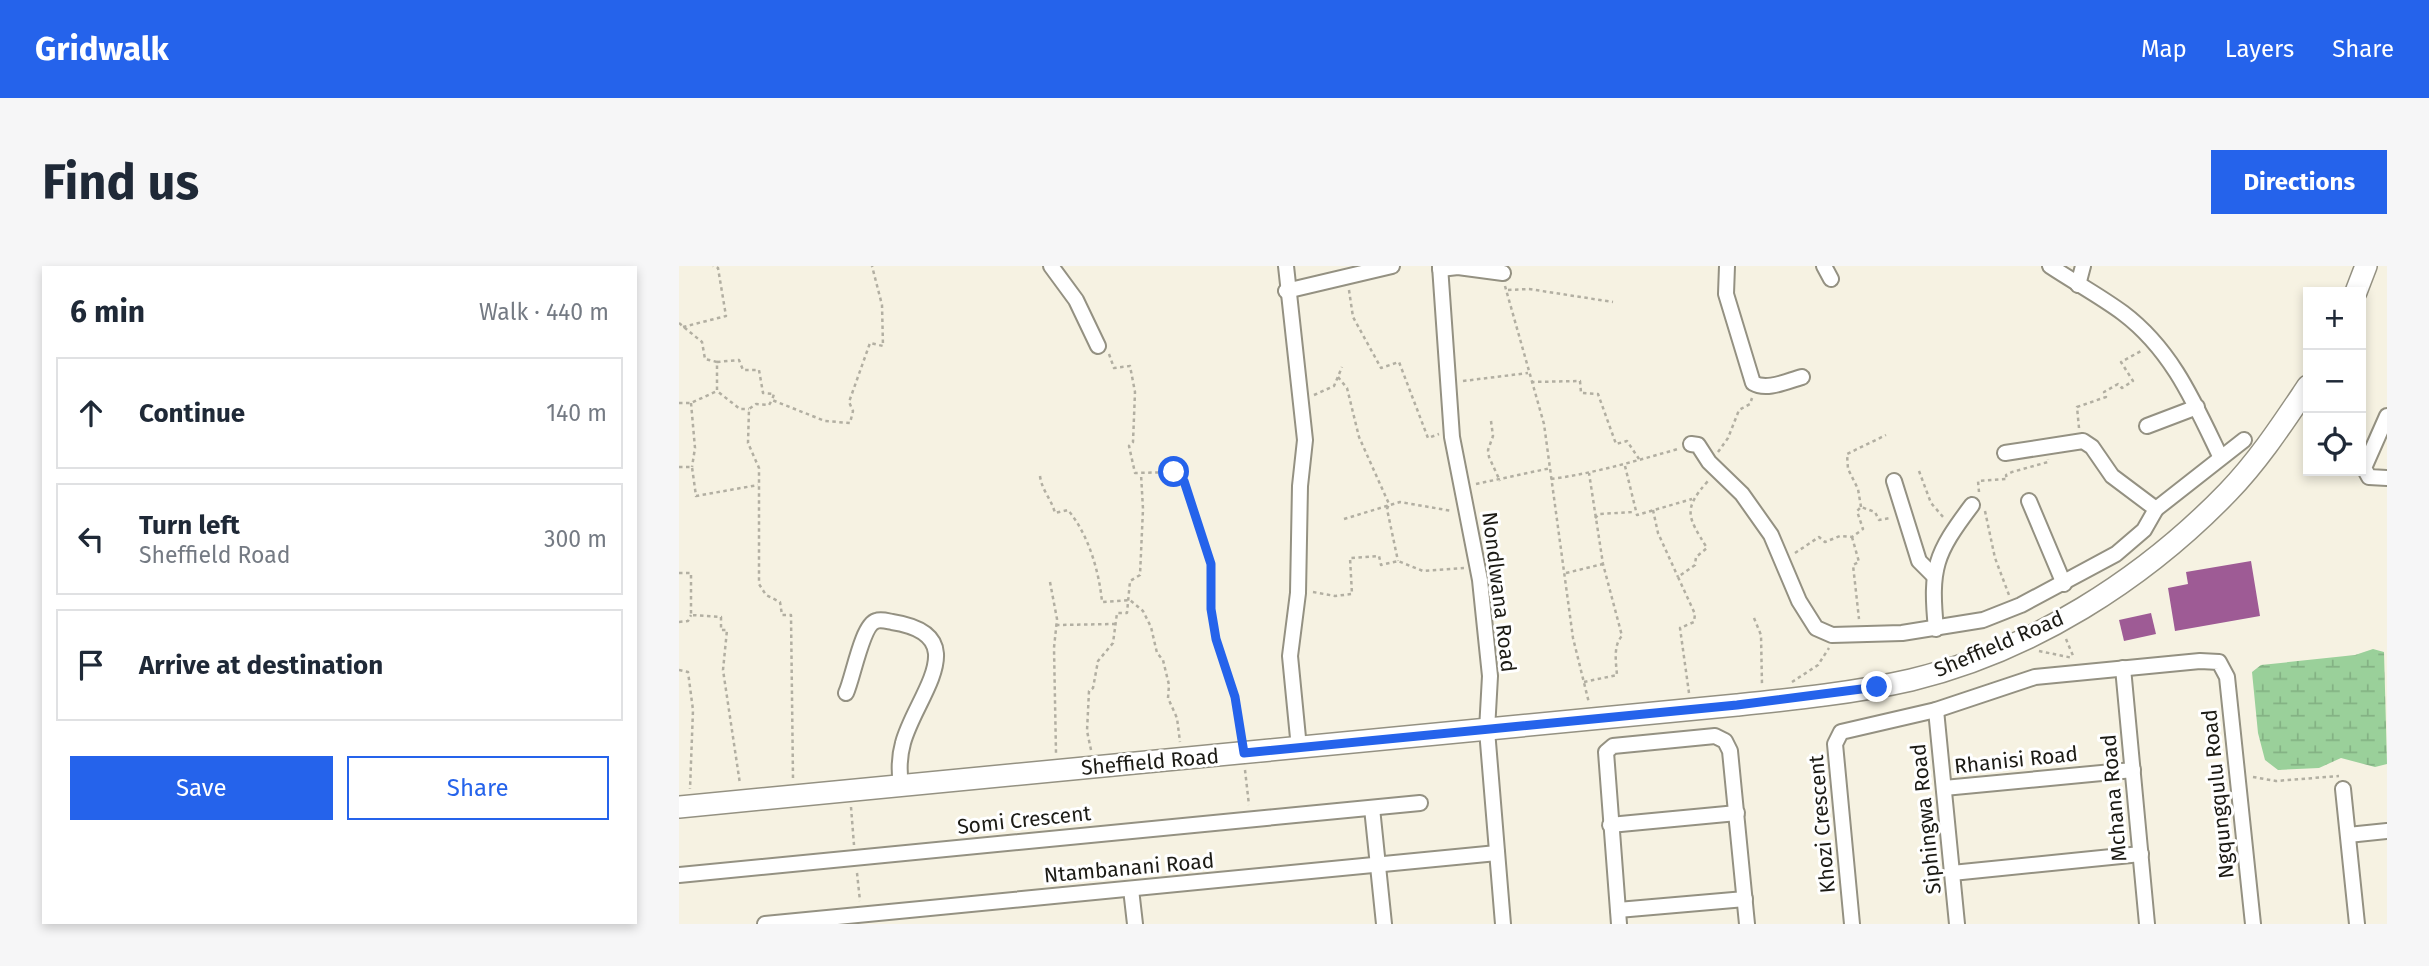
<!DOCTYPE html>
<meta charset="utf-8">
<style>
body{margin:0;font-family:"Fira Sans",sans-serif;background:#f6f6f7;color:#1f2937}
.controls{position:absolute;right:21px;top:21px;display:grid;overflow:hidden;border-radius:0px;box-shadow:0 4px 10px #0003}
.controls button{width:63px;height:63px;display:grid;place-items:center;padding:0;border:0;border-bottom:2px solid #e0e1e3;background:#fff;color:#1f2937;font:35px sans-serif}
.stop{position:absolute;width:21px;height:21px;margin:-16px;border:5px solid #2563eb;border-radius:50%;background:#fff}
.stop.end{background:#2563eb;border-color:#fff;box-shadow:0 2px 7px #0008}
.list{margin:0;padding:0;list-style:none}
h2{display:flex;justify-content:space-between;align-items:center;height:91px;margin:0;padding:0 28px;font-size:30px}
h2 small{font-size:23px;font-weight:400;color:#747a83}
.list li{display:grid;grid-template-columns:46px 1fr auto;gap:21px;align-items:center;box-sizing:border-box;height:112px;margin:0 14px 14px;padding:0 14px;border:2px solid #e0e1e3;border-radius:0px}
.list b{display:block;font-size:26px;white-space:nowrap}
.list p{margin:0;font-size:23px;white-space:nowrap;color:#747a83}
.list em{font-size:23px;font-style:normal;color:#747a83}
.actions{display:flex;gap:14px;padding:21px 28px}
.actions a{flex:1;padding:16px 0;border:2px solid #2563eb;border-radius:0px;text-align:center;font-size:24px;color:#2563eb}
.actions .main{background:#2563eb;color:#fff}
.icon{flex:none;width:38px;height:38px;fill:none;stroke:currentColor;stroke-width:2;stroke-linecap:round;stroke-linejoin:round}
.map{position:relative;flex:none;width:1708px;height:658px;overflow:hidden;border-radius:0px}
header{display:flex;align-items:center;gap:42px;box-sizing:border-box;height:98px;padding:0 35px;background:#2563eb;color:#fff}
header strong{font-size:33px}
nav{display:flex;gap:38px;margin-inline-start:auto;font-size:24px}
.intro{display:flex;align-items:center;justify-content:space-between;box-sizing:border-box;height:168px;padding:0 42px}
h1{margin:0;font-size:49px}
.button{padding:18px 32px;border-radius:0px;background:#2563eb;color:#fff;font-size:24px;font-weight:700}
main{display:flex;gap:42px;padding:0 42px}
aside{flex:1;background:#fff;border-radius:0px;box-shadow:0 4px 10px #0003}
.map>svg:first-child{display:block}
</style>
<header>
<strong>Gridwalk</strong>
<nav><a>Map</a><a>Layers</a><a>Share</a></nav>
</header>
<div class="intro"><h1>Find us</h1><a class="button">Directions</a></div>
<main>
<aside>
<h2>6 min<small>Walk · 440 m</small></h2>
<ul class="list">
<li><svg class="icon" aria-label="ahead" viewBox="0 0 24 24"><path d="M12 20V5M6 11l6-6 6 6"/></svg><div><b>Continue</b></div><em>140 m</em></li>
<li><svg class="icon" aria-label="left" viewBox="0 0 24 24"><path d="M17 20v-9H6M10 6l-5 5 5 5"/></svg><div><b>Turn left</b><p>Sheffield Road</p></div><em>300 m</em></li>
<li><svg class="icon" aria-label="arrive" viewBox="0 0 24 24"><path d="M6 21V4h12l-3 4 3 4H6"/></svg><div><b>Arrive at destination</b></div></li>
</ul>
<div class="actions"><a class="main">Save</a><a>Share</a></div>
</aside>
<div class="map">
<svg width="1708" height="658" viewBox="0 0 1708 658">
<defs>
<pattern id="wetland-marsh" width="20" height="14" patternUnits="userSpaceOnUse" patternTransform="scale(1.75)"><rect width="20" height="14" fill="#9ad09a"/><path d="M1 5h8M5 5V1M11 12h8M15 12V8" fill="none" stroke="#84b284"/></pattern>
</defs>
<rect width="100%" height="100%" fill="#f6f2e2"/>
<path fill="url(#wetland-marsh)" d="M1694,383L1705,386L1708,498L1696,501L1662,492L1640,502L1599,504L1586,494L1579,467L1573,406L1582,399L1676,389Z"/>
<g fill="#9e5b95">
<path d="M1572,295L1581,350L1496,365L1489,322L1509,318L1507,306Z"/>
<path d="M1472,347L1477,368L1445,375L1440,354Z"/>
</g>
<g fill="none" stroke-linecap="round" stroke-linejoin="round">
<defs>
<g id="street">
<path d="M372,0L397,34L419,80"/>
<path d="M607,0L626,174L621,220L619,327L611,390L620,482"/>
<path d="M761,0L773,171L801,314L811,410L808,464L824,658"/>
<path d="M1048,0L1047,28L1074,117C1088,125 1108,115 1123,111"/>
<path d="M1145,0L1152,13"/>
<path d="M1371,0C1395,16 1421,30 1444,47C1493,84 1515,136 1541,190"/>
<path d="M761,3L779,1L824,7"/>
<path d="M1399,19L1404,0"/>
<path d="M607,25L713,0"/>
<path d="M1708,150L1685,202L1690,211L1708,212"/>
<path d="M1468,160L1518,141"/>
<path d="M1012,178L1019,179L1030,196L1063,228L1092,269L1120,335L1137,362L1153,369L1223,367L1304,354L1342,339L1437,288L1465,264L1477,243L1565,174"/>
<path d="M1326,187L1404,175L1413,181L1433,210L1477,243"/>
<path d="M1215,215L1240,295L1254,309"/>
<path d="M1350,235L1385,318"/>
<path d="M1257,363C1251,302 1256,288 1293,239"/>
<path d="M1444,402L1468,658"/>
<path d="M167,427C174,412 183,359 197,355C202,353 208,355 213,356C298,369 236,431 224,477C220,491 220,506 222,520"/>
<path d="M1257,444L1278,658"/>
<path d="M1265,522L1454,504"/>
<path d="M1664,523L1678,658"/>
<path d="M693,542L705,658"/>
<path d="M931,559L1058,547"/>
<path d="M1669,569L1708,565"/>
<path d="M1273,607L1462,588"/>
<path d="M0,609L741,537"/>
<path d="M452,623L456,658"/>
<path d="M939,644L1066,633"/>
<path d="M86,658L818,587"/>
<path d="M940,658L927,486L934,480L1036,470L1046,475L1051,485L1068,658"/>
<path d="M1173,658L1156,478L1162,466L1257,444L1356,411L1521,395L1540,396L1548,411L1574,658"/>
</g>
<g id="secondary">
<path d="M1677,26L1687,0"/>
<path d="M0,541L1058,439C1116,433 1175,427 1232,414C1352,385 1464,314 1549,226C1580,194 1604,157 1629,120"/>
</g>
</defs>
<use href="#street" stroke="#949182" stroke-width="18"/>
<use href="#secondary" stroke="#949182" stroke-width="24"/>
<g stroke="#b2afa2" stroke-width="2.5" stroke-dasharray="3.5 3.5" stroke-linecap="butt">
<path d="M826,20L865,158L894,372L910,437"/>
<path d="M670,24L674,51L702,102L720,96L749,172L760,168"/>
<path d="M829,24L850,23L934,36"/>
<path d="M0,57L23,76L26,93L38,96V125L61,143H70"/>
<path d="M4,61L47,50L39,2L34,0"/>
<path d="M430,88L435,102L451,100L456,126L454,176L450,180L456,207L495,206L505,215L532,298L535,359L556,431L562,470"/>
<path d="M38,96L60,94L64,104H80L84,127L95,128L93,134"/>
<path d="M659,111L668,122L680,171L710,238L708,243L719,295"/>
<path d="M784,115L849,107"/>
<path d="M852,116L901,115L902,127L919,128L937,178L948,175L960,193"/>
<path d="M635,129L655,120L663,101"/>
<path d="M0,137H12L38,125"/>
<path d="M12,137L16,182L13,201"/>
<path d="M812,155L814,170L809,184L810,191L821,215"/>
<path d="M1400,162L1398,141L1427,131L1425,126L1439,118L1443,122L1454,115L1442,96L1462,85"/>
<path d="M1039,186L1049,172L1060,144L1071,138L1073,132"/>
<path d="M946,200L958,249L1013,233"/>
<path d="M0,201H13L17,230L79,219"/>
<path d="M1240,205L1252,237L1265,252"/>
<path d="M361,210C363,225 372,232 376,247L389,244C409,268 420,304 423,336L451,334L464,345L472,361L478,387L484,394L490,419L489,432L498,452L501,476"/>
<path d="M872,213C917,207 956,195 999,183"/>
<path d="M797,218L872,202"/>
<path d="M1300,226L1299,215L1328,213L1327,209L1333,206L1369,196V193"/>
<path d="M1182,241L1179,223L1169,203L1168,188L1207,169"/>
<path d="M974,244L979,267L999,311"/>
<path d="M1306,245L1316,292L1330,329"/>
<path d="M916,252L920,248L955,246"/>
<path d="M665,253L721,236L773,245"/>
<path d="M1173,271L1180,296L1174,299L1180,353"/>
<path d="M1116,287L1140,271L1146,276L1161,270L1173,271L1184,263L1178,245L1182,241L1196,246L1200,254L1211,252"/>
<path d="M0,307H12V349L42,351V364H48L44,404L61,518"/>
<path d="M887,307L924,298"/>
<path d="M371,316L378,353L375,382L377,487"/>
<path d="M634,326L656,330L673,328L671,292L700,290L702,299L719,295L744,305L785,302"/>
<path d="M1075,352L1082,369L1083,419"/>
<path d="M0,356L9,355L12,349"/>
<path d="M377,359L436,358"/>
<path d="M1387,373L1395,392"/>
<path d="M1360,385L1394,392"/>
<path d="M0,404L9,406L14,444L11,523"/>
<path d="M905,416L938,409C937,397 934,379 943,370L924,298L910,207"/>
<path d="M1113,416L1139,399L1150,382"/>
<path d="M1010,427L1001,362L1015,356L1016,348L999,311L1016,299L1017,291L1028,282C1009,251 1003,244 1029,215"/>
<path d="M412,484L408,465L410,425L414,422L419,395L434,377L438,347H448L451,315L461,309L464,243L462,208"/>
<path d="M566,504L570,539"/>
<path d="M1574,511L1597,515L1660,510"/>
<path d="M114,512L112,349H103L101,336L87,329L80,318V202L69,177L70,143L77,138L90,139L93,134L146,155L171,157L174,145L170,136L191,77L204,80L203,39L193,0"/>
<path d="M172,541L175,579"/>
<path d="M178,607L181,635"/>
</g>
<use href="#street" stroke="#fff" stroke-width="14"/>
<use href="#secondary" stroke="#fff" stroke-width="21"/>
</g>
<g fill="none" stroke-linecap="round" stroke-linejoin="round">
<path stroke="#2563eb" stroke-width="9" d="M495,206L505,215L532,298V343L537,373L556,431L565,487L1058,439L1198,421"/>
</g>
<g text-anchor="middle" stroke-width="6" stroke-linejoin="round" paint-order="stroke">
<g font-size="21" fill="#1c1b15" stroke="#fff">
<text transform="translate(820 326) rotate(83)" y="7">Nondlwana Road</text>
<text transform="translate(1320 378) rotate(-23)" y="7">Sheffield Road</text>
<text transform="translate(1337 494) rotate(-6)" y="7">Rhanisi Road</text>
<text transform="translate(471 496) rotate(-5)" y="7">Sheffield Road</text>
<text transform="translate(1539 528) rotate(-96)" y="7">Ngqungqulu Road</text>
<text transform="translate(1435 532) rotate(-95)" y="7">Mchana Road</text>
<text transform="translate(1247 553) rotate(-96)" y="7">Siphingwa Road</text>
<text transform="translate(345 554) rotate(-6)" y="7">Somi Crescent</text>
<text transform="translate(1143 558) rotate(-95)" y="7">Khozi Crescent</text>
<text transform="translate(450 602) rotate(-5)" y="7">Ntambanani Road</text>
</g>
</g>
</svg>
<div class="controls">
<button>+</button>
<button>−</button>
<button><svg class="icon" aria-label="locate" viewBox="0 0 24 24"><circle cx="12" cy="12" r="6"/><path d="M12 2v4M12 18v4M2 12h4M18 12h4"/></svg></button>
</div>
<div class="stop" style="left:495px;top:206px"></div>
<div class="stop end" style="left:1198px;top:421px"></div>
</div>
</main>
